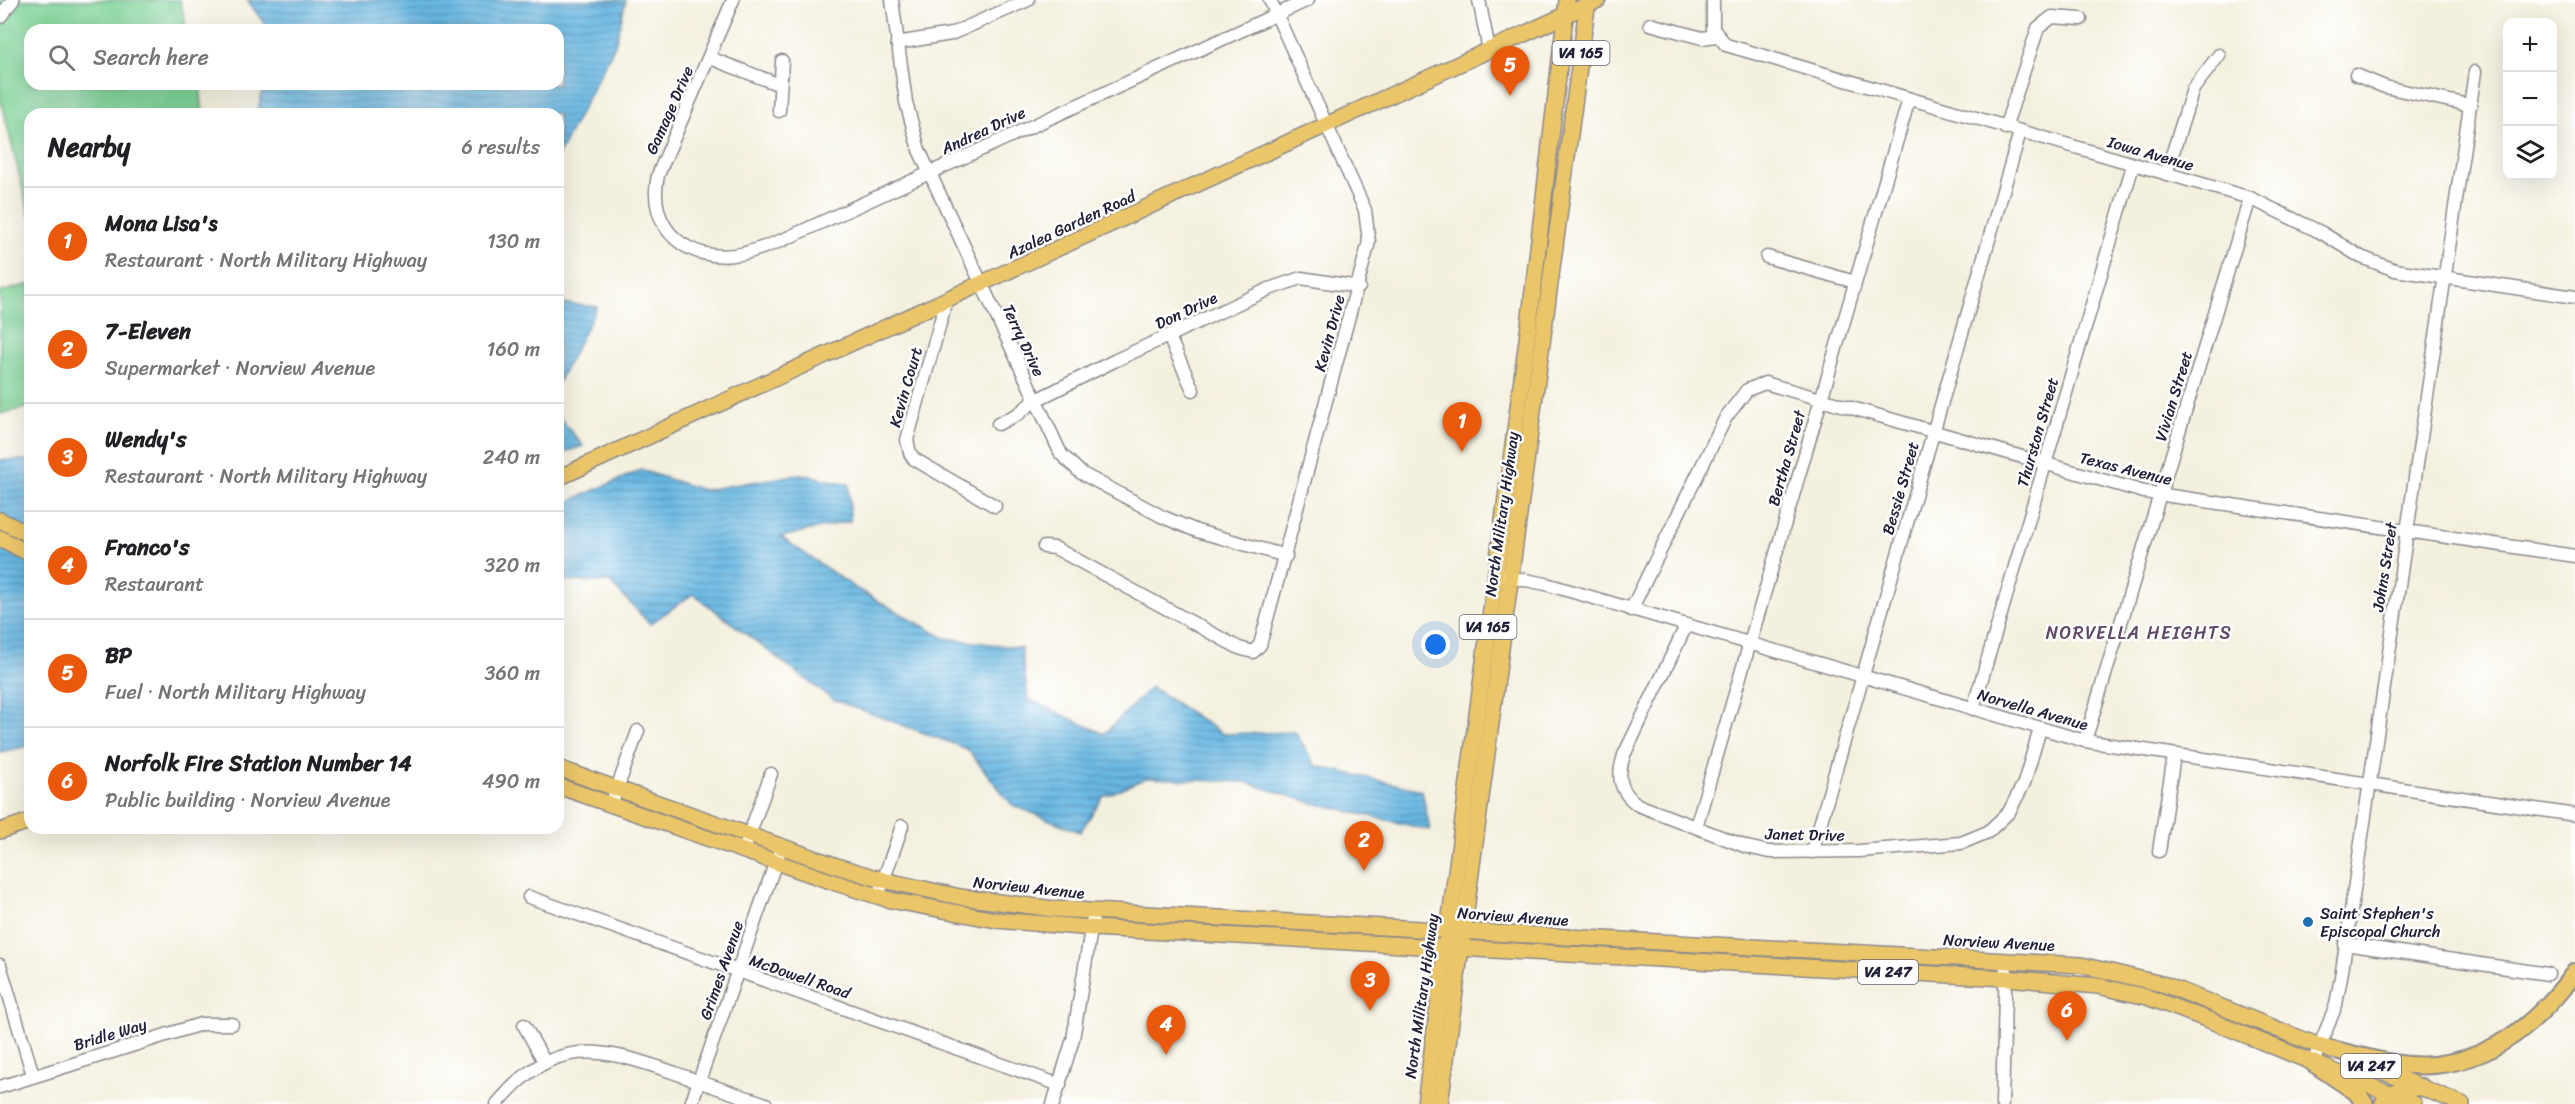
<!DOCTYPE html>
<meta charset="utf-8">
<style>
body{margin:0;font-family:Sriracha,sans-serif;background:#f6f6f6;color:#202124}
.controls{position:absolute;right:18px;top:18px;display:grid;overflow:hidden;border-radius:12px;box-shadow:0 6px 24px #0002}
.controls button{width:54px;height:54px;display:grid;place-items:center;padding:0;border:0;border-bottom:2px solid #e0e0e0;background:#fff;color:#202124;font:30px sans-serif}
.you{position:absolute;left:1436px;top:645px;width:21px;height:21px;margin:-15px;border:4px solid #fff;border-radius:50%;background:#1a73e8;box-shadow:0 0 0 9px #1a73e833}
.badge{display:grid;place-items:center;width:39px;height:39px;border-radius:50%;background:#ea580c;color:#fff;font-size:20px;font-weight:700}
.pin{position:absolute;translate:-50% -50px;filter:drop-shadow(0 2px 3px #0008)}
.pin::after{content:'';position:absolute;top:32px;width:21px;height:18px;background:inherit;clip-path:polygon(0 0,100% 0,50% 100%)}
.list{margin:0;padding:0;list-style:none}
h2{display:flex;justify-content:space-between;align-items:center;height:78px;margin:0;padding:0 24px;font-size:26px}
h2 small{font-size:20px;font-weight:400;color:#757577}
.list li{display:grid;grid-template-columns:39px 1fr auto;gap:18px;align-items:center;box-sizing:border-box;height:108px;padding:0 24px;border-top:2px solid #e0e0e0}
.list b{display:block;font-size:22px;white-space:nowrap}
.list p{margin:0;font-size:20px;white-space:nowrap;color:#757577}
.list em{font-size:20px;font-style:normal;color:#757577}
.icon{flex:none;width:33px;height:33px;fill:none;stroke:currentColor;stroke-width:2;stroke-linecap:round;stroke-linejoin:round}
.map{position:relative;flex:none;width:2575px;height:1104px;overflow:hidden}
.search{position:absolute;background:#fff;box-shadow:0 6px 24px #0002;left:24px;top:24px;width:540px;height:66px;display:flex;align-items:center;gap:15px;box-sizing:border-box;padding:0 21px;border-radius:18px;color:#757577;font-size:22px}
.panel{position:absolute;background:#fff;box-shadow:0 6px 24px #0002;left:24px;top:108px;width:540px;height:726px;border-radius:18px}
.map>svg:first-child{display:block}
</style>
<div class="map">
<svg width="2575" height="1104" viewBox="0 0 2575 1104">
<defs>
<pattern id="water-rules" width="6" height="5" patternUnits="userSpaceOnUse" patternTransform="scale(1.5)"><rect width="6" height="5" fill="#68b7e2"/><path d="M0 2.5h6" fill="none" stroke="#5594b8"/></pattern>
</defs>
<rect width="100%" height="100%" fill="#fff"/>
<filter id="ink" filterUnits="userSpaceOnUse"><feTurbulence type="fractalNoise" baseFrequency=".0167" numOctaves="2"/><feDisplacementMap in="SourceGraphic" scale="12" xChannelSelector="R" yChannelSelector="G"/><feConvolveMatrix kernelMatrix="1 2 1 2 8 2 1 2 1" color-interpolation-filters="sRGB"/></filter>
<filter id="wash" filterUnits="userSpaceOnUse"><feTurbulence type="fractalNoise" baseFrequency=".008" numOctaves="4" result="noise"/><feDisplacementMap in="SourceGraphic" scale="24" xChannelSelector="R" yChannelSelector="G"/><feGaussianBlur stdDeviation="1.35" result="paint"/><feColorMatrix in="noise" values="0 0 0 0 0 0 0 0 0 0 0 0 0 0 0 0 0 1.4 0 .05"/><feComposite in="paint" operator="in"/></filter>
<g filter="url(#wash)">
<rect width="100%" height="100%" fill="#f4f0de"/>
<g fill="#7dd296" stroke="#507a68" stroke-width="1.5">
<path d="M0,0H180L187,30H30V84H200L203,114H30V218L0,97Z"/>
<path d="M30,284V407L0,414V292Z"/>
</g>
<g fill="url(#water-rules)" stroke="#456c8e" stroke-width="1.5">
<path d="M247,0H626L615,45L558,156V114H257L264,84H558V30H269Z"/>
<path d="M558,303L597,307L558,383Z"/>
<path d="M558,415L583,446L558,455Z"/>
<path d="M0,460H30V746L0,752Z"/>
<path d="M641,470L703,490L801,474L849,484L850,521L781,537L857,589L944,638L1021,648L1028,699L1104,734L1151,687L1223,734L1295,732L1316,766L1422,790L1430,830L1309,802L1245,782L1146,778L1103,797L1080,832L1012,805L967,749L832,699L693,594L650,624L610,582L561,581L558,576V506Z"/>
</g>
</g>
<g filter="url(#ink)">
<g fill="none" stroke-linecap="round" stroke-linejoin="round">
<defs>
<g id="minor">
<path d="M733,0L658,175C646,229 688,264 741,254C756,251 770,245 785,239L1308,0"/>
<path d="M892,0L906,102L919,150L1061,454L1081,473L1163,517L1197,531L1286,556"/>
<path d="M1479,0L1489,50"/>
<path d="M1713,0V29L1726,45L2250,198L2322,233L2361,257L2395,270L2575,297"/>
<path d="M0,17L13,0"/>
<path d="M1650,24L1702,38L1716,36"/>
<path d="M897,43L951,34L1028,0"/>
<path d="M710,58L780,85"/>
<path d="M2356,75L2385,87L2469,105"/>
<path d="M779,111L782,61"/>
<path d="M2005,128L2038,28L2052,17L2081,19"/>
<path d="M2166,174L2193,89L2219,55"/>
<path d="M1767,257L1855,282"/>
<path d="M946,302L907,440L910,453L914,459L995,506"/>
<path d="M1169,337L1193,390"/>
<path d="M998,424L1018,414L1034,401L1114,361L1269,289L1301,278L1359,287"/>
<path d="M1044,547L1055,548L1239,648L1253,652L1260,645L1369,242L1365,210L1270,0"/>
<path d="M1504,576L1546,584L2085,741L2575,815"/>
<path d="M1631,610L1726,417L1747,390L1765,383L2144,492L2575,556"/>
<path d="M1686,626L1624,755C1617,777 1619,791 1638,805L1747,847L1769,852L1859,851L1961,843L1988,832L2009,812L2024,783L2040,729"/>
<path d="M1973,709L2133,165"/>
<path d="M2085,741L2250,198"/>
<path d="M611,805L638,731"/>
<path d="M1696,827L1909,99"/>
<path d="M746,844L771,774"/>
<path d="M2159,851L2174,756"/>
<path d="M1812,852L2020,132"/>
<path d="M878,896L902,826"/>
<path d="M529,897L1060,1085"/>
<path d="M2345,944L2548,974"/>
<path d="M0,965L33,1075"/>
<path d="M524,1025L545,1063"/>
<path d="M2313,1063L2336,1005L2342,971L2475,72"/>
<path d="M0,1087L201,1024H232"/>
<path d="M497,1104C554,1035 600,1047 675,1073C705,1084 736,1094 766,1104"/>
<path d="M691,1104L781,847"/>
<path d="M1053,1104L1073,1039L1094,911"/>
<path d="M2002,1104L2006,960"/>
</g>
<g id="major">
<path d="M558,478L1598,0"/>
<path d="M0,520L30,535"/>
<path d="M0,538L30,554"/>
<path d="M558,768L837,866L883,880L960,897L1054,909L2081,965L2166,985L2332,1051"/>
<path d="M558,786L836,883L890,900L996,920L1092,928L2006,978L2098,986L2147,997L2209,1020L2414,1104"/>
<path d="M0,831L30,821"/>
<path d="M2357,1061L2462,1104"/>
<path d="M1425,1104L1529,325L1567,0"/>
<path d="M1440,1104L1588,0"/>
</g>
<g id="highway">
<path d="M2320,1046C2349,1053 2380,1063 2410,1065C2481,1070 2535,1027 2575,972"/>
<path d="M2313,1063L2356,1092L2365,1104"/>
<path d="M2383,1104C2392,1090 2406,1089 2421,1087"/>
</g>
</defs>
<use href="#minor" stroke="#8b898c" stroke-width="15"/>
<use href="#major" stroke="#8b898c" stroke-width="18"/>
<use href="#highway" stroke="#8b898c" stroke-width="20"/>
<use href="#minor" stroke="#fff" stroke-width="12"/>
<use href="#major" stroke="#ebc669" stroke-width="15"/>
<use href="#highway" stroke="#ebc669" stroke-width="16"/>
</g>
</g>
<circle fill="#1f6fb2" stroke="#fff" stroke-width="2" cx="2308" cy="922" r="6"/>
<g text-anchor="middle" stroke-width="5" stroke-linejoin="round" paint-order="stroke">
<g fill="#fff" stroke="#646476" stroke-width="1.5">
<rect x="1552.5" y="41" width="57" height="24" rx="4.5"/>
<rect x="1459.5" y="615" width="57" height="24" rx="4.5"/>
<rect x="1858" y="960" width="60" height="24" rx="4.5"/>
<rect x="2341" y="1054" width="60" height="24" rx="4.5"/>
</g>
<g font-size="15" font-weight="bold" fill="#22223b">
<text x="1581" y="58">VA 165</text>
<text x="1488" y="632">VA 165</text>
<text x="1888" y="977">VA 247</text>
<text x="2371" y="1071">VA 247</text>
</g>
<g font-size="16" fill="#22223b" stroke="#fff">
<text transform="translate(669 110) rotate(-66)" y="6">Gamage Drive</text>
<text transform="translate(983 130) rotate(-25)" y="6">Andrea Drive</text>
<text transform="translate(2151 153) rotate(16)" y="6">Iowa Avenue</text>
<text transform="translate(1071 224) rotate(-25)" y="6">Azalea Garden Road</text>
<text transform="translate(1186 310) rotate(-25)" y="6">Don Drive</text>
<text transform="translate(1329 333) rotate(-75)" y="6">Kevin Drive</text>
<text transform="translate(1024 340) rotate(65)" y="6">Terry Drive</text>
<text transform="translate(905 387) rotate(-74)" y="6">Kevin Court</text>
<text transform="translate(2173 396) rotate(-73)" y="6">Vivian Street</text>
<text transform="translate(2037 432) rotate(-74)" y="6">Thurston Street</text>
<text transform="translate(1786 458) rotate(-74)" y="6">Bertha Street</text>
<text transform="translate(2126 468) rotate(14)" y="6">Texas Avenue</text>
<text transform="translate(1900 488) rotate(-74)" y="6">Bessie Street</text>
<text transform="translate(1501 514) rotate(-82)" y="6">North Military Highway</text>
<text transform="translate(2384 567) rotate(-81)" y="6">Johns Street</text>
<text transform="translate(2033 709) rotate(16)" y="6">Norvella Avenue</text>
<text transform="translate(1805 834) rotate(1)" y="6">Janet Drive</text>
<text transform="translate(1029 887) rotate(6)" y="6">Norview Avenue</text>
<text transform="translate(1513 916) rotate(4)" y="6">Norview Avenue</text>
<text transform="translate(1999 942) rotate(3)" y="6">Norview Avenue</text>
<text transform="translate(721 970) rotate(-71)" y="6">Grimes Avenue</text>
<text transform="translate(800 976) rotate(19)" y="6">McDowell Road</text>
<text transform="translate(1421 996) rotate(-82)" y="6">North Military Highway</text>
<text transform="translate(110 1034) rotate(-17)" y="6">Bridle Way</text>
</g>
<g font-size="16" fill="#22223b" stroke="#fff" text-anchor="start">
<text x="2320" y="919">Saint Stephen's<tspan x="2320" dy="18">Episcopal Church</tspan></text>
</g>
<g font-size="18" letter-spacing="1.5" fill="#604869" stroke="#fff">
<text x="2139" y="639">NORVELLA HEIGHTS</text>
</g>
</g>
</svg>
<div class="controls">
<button>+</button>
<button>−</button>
<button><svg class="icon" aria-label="layers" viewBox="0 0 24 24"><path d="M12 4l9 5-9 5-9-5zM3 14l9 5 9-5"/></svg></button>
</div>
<div class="you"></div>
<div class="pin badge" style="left:1462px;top:452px">1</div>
<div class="pin badge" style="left:1364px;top:871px">2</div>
<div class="pin badge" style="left:1370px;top:1011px">3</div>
<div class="pin badge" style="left:1166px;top:1055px">4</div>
<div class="pin badge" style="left:1510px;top:96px">5</div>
<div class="pin badge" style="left:2067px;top:1041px">6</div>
<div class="search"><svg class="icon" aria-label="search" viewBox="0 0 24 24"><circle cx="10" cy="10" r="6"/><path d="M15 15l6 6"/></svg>Search here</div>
<section class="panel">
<h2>Nearby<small>6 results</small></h2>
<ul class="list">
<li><span class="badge">1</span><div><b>Mona Lisa's</b><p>Restaurant · North Military Highway</p></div><em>130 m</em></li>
<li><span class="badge">2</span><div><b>7-Eleven</b><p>Supermarket · Norview Avenue</p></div><em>160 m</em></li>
<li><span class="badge">3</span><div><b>Wendy's</b><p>Restaurant · North Military Highway</p></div><em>240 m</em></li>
<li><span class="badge">4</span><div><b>Franco's</b><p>Restaurant</p></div><em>320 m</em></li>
<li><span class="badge">5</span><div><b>BP</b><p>Fuel · North Military Highway</p></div><em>360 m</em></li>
<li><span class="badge">6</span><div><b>Norfolk Fire Station Number 14</b><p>Public building · Norview Avenue</p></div><em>490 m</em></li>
</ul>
</section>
</div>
